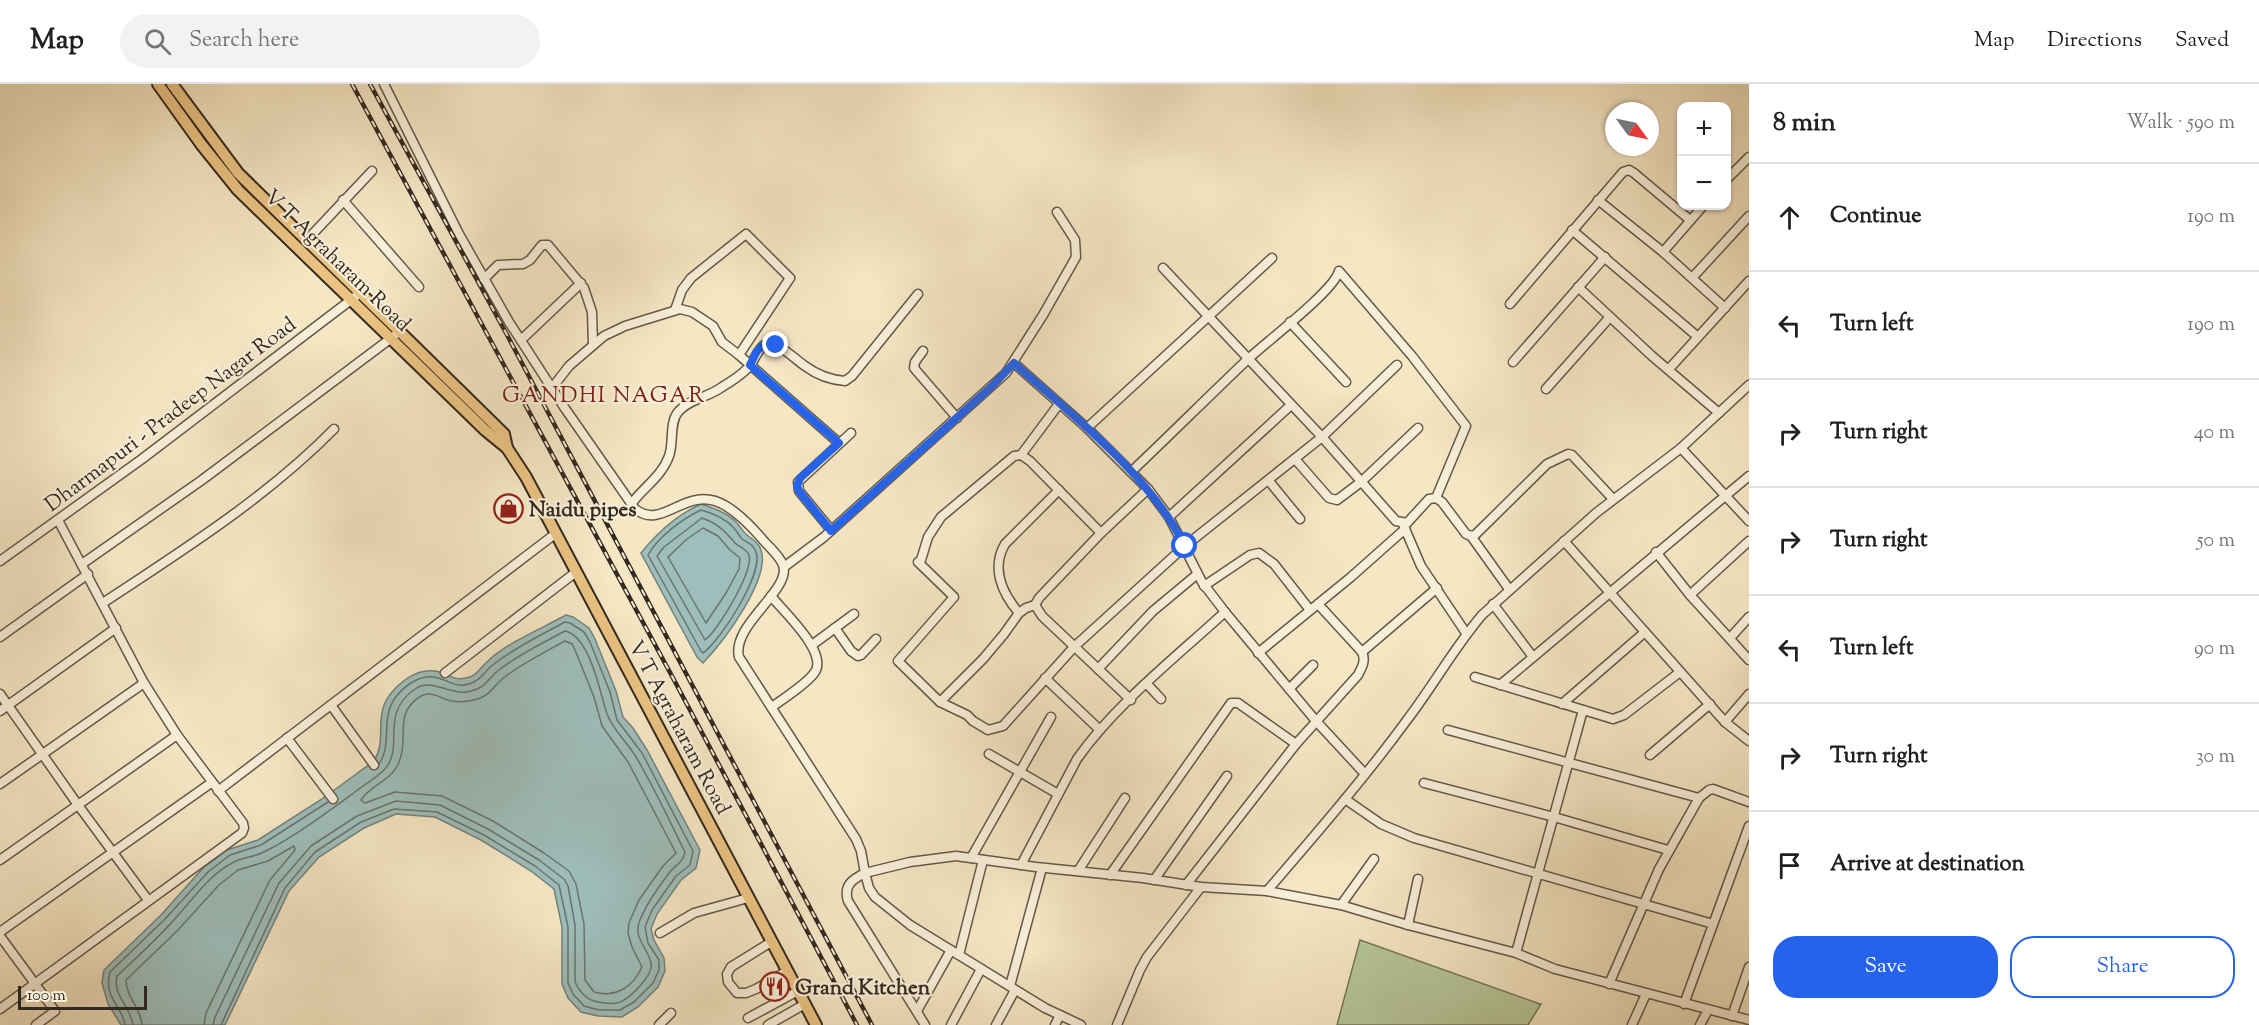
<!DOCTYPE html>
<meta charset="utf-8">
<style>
body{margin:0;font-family:"Sorts Mill Goudy",serif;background:#f2f2f2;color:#202124}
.controls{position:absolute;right:18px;top:18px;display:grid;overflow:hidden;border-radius:12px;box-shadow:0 2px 4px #0004}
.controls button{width:54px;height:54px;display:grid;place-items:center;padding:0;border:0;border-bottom:2px solid #e0e0e0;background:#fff;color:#202124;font:30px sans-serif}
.compass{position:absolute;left:1605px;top:18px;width:54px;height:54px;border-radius:50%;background:#fff;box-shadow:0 2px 4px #0004;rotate:123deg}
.scale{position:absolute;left:18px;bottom:15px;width:129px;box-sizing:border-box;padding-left:6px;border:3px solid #34291f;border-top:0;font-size:16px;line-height:21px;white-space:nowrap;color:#34291f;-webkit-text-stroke:4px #f8efd9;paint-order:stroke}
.stop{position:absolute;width:18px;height:18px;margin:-14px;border:4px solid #2563eb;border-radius:50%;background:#fff}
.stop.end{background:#2563eb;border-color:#fff;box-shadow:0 2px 6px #0008}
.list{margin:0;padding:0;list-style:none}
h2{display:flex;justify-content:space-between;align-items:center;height:78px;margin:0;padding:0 24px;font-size:26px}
h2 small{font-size:20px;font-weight:400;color:#757577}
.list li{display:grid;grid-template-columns:39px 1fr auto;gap:18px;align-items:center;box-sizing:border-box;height:108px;padding:0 24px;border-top:2px solid #e0e0e0}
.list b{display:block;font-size:22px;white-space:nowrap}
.list em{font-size:20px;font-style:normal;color:#757577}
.actions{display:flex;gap:12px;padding:18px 24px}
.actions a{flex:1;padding:14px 0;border:2px solid #2563eb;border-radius:24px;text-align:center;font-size:21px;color:#2563eb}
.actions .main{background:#2563eb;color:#fff}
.icon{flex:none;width:33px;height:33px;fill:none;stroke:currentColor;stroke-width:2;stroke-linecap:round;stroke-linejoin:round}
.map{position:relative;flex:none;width:1749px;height:941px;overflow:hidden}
header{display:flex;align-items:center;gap:36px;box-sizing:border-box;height:84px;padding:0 30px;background:#fff;border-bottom:2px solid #e0e0e0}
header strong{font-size:28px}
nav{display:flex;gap:33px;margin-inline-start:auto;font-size:21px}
.search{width:420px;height:54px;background:#f2f2f2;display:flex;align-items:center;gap:15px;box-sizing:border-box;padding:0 21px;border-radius:33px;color:#757577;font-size:22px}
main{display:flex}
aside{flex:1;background:#fff}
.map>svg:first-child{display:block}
</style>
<header>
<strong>Map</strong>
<div class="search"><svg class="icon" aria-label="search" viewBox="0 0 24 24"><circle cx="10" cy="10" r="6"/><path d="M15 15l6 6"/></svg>Search here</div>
<nav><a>Map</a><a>Directions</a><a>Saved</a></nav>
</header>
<main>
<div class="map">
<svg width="1749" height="941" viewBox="0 0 1749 941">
<rect width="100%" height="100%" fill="#f5e6c4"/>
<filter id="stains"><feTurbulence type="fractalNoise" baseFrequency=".00333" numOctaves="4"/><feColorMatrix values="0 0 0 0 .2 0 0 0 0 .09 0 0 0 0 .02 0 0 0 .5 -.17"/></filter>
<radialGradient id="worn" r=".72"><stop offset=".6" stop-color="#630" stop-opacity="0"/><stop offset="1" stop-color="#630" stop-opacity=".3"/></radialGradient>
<path fill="#b6c699" stroke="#75785c" stroke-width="1.5" d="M1360,856L1540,920H1541L1528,941H1337Z"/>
<g fill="#9ebebb" stroke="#74827d" stroke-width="1.5">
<path d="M701,420C713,424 728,429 737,439C740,442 742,447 746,450C752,456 758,457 761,466C771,495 723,558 703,579L697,573L641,469C657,449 677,431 701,420Z"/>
<path d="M566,531L573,533L589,544L595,555L616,607L623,633L633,644L647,666L700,766L696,784L681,796L657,830L651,845L654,856L664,874L665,887L658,903L638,923L622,933L598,932L581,928L568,914L562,900V843L554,805L531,787L481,756L435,733L396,730L364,744L319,773L289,807L225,941H121L108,920L102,899L104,886L161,831L203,784L227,766L258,756L322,715L374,677C388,655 372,631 392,608C404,594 421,583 440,588C450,591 455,597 466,594C477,592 479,585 487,578C504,560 543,544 566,531Z"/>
</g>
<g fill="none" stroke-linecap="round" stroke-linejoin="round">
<g stroke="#69746d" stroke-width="1.5">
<path d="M701,426C712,429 726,435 734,444C737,447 739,452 742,455C748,459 753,460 756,468C764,489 721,556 703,569L701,567L648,471C658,453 682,435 701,426Z"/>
<path d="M702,434C717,439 725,447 735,459C739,463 746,464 749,471C754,486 718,547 705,556L657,472L664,463Z"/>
<path d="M703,444L718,452L730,466L739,473L740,476L739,485L726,509L706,539L668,473L687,455Z"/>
<path d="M565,557L572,560L575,566L594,613L602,642L628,678L676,769L663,782L639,816L629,839L628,849L632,863L642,883C633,903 616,914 594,908L585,896L584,840L576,800L569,787L544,769L493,737L442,712L395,708L365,719L361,716C370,701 392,697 399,678C410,654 392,630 421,612C432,606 441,615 451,617C457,618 463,618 469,617C491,614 492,602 506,592C525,578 545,568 565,557Z"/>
<path d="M125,941C122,921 103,914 110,888L165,835L208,788L230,771L261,761L328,718"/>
<path d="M133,941C131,923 112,911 117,892C136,874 155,857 172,838C191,818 209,790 234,778C243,773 255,773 264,768C293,754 329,727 355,708C364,701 376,694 384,686C406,663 378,631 415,605C433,593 451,613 471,607C487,603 488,594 499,586C519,570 543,559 565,547C590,552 600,609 607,630C613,646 627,658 636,673C654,703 669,736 685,768C683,779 676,780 669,789C658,804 647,819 640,836C632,854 648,863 651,879C654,891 628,917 617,919C611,920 603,919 598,918C586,916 580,908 575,898V841L568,802L564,795L539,776L488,745L440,721L396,717L357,732L311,762L279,799L215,933L213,941"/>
<path d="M142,941C141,924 126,913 126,896L177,847L219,801L238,786L268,777L294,762L295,766L270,796L206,929L204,941"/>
<path d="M221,941L285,804L315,768L361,738L394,725L437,728L484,751L535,782L559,801L568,843V899L573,910L584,922L599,926H620L634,918L653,899L659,886V876L648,859L645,843L652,826L676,792L690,781L693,767L642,669L617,636L610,608L590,558L584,548L570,539L565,538C541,551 516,563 494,580C484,587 482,596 469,600C456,604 450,597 438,594C421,589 405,601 395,614C380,635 393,659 379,680"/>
</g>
<defs>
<g id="minor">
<path d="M384,0L459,150L509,238L564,323L635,425C664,448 686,398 726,422C741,431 752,443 763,456C770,464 779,471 783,481C792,506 731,541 739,573L856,755L861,767L865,789C853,795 843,801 848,817L925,941"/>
<path d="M1726,96L1749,73"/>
<path d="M343,116L419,203"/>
<path d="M1598,116L1663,168L1725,224"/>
<path d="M1572,146L1698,253"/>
<path d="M306,157L372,87"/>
<path d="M1663,168L1703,122"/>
<path d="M1163,184L1322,353L1396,437L1407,439L1429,415L1436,414L1442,418L1466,450L1471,452L1475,451L1547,380L1568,370L1572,371L1613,415"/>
<path d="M1692,194L1749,132"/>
<path d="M484,195L498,181L523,180L530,176L542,161H548L584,204L592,228L593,260"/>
<path d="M1578,203L1652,272L1719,329"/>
<path d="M1510,220L1623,88L1629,86L1634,89L1690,136"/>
<path d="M675,226L682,206L691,194L746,150L790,194L739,271L839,359"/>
<path d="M1290,238L1346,298"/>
<path d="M521,256L581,199"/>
<path d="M923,267L915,278L914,284L957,334"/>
<path d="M1513,278L1605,173"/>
<path d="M1014,279L1087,344L1148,405L1169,433L1202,498L1225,528L1316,637L1365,690"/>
<path d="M1669,285L1749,197"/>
<path d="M552,304L569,282L604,252L625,242L680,225L692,228L713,242L722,258L739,271"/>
<path d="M1546,305L1610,233"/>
<path d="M1087,344L1272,174"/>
<path d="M1681,364L1749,437"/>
<path d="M1021,371L1059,320"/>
<path d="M1295,375L1329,414L1337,416L1361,398L1418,344"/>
<path d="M1131,388C1170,351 1208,313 1247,276C1265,259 1335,206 1339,187L1412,272L1466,342L1436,414"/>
<path d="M1269,397L1300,435"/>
<path d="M632,419C644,403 662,392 669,372C674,359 669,339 678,328C689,315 709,313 722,303C732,297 745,289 751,280C756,273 757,267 764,261C779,257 793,274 805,282C816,290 831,296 845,297L852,292L918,210"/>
<path d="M1169,433L1291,321"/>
<path d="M1403,440L1421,482L1466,549"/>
<path d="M831,446L799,407L798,398L851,349"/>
<path d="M1101,449L1030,377L1021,371L1014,372L941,433L928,453L921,476L918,478L954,513L898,577L940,618L967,631L973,637L988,646L1003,642L1074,563L1185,462L1322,353L1397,281"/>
<path d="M1471,452L1509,505"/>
<path d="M1564,457L1725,638L1749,657"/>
<path d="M1656,468L1690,511L1749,576"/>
<path d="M0,477L142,375L360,209"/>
<path d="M82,480L202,396L394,252"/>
<path d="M784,483L824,453L1006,289L1043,231L1076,173L1075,156L1057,128"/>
<path d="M1204,502L1250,471L1259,469L1274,480L1310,526"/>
<path d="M1690,511L1749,457"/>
<path d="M771,512C783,527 828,568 815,588C807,600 784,614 772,623"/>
<path d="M103,519C183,466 266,414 334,345"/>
<path d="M1493,520L1533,573"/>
<path d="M1019,529C1002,509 991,484 1005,460L1059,406"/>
<path d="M835,544L851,567L858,572L861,571L876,555"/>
<path d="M0,553L88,490"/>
<path d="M1730,554L1749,533"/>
<path d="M812,561L854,530"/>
<path d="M1362,568L1437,504"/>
<path d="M1258,569L1351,493L1405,445"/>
<path d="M1098,585L1153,527L1195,492"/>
<path d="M445,589L576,488"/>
<path d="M1475,593L1613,635L1624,631L1680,588"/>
<path d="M1045,594L1100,646"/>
<path d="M1147,600L1161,615"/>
<path d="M1500,601L1749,392"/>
<path d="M1289,605L1313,581"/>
<path d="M0,610L78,721L148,816"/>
<path d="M1131,616L1042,532L1035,521L1039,514L1101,449L1148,405"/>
<path d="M940,618L983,575L1004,550L1019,529L1026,524L1035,521"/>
<path d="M1562,620L1645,548"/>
<path d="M331,621L374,681"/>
<path d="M0,627L116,544"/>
<path d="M1725,638L1749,610"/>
<path d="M1448,646L1699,714"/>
<path d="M287,654L333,715"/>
<path d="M989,670L1058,710"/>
<path d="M1650,671L1710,620"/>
<path d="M1424,699L1554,733L1668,766"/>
<path d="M0,700L144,599"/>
<path d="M218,707L555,450"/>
<path d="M1345,715L1381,740L1414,754L1713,840"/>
<path d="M971,774L1051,633"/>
<path d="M0,776L177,651"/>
<path d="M1021,781L1077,675C1115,621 1176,573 1225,528"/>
<path d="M1078,787L1125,714"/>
<path d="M1110,791L1231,619H1238L1296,660"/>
<path d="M1154,796L1227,692"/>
<path d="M1186,801L1296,660L1358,591C1362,583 1366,577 1362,568L1318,520"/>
<path d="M1267,807C1315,751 1363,696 1407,636C1433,602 1454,564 1482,531L1596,429L1681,364L1749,301"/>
<path d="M1341,821L1374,775"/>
<path d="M1408,841L1418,795"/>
<path d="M0,848L211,699"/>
<path d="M660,849L694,829L748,814"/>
<path d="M0,852L55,927L36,941"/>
<path d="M771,858L731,883L727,890L728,898L737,909H746L756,905L787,887"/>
<path d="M1516,869L1583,626"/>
<path d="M959,871L983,776"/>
<path d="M1609,900L1659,785L1699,714L1709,706L1713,705L1749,718"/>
<path d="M1010,902L1042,784"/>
<path d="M1684,920L1749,742"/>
<path d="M0,925L242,749L244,744L243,739L177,651L144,599L58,436"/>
<path d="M917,927L951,866"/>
<path d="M1732,932L1749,883"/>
<path d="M748,934L798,907"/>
<path d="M659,941L671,929"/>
<path d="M768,941L805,920"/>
<path d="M951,941L981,885"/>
<path d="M996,941L1015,906"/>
<path d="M1055,941L1060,931"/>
<path d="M1081,941L1045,924L910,841L875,813L869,804L865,789L910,778L956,772L1036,783L1143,794L1201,803L1267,807L1341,821L1408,841L1516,869L1555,885L1749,936"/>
<path d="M1117,941L1140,886L1147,873L1201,803"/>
<path d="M1632,941L1646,910"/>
<path d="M1700,941L1708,926"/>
</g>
<g id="major">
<path d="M158,0L201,60L238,106L485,346L507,364"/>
<path d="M172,0L238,89L504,350L507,364L526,393L816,941"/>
</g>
</defs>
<use href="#minor" stroke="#645848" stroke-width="11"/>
<use href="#major" stroke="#34291f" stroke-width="14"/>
<use href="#minor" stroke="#f8efd9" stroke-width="8"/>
<use href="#major" stroke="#eac382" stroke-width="10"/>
<defs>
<g id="rail">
<path d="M352,0L673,594L857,941"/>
<path d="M370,0L506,249L872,941"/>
</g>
</defs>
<use href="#rail" stroke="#34291f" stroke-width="4.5"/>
<use href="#rail" stroke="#f8efd9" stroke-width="2" stroke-dasharray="7" stroke-linecap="butt"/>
</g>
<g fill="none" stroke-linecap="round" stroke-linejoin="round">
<path stroke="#2563eb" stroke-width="8" d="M776,261H764L757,267L750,281L839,359L800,394L797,402L799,407L831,447L991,303L1014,279C1074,333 1148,389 1185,462"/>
</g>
<defs>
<symbol id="shop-ring" viewBox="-11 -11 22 22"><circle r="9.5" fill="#f8efd9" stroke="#8f2418" stroke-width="1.5"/><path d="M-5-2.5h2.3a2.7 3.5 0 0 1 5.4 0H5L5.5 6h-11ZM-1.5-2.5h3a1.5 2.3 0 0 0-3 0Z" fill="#8f2418"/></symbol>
<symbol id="restaurant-ring" viewBox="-11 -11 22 22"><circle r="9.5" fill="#f8efd9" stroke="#8f2418" stroke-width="1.5"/><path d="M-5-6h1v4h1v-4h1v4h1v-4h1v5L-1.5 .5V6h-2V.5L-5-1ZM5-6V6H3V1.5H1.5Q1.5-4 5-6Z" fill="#8f2418"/></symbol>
</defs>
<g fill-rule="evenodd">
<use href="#shop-ring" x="492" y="408" width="33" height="33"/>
<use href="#restaurant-ring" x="758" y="886" width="33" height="33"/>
</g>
<g text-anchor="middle" stroke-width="4.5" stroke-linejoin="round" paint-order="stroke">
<g font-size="21" fill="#34291f" stroke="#f8efd9">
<text transform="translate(338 176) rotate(44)" y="7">V T Agraharam Road</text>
<text transform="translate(170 330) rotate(-37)" y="7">Dharmapuri - Pradeep Nagar Road</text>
<text transform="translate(680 643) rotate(62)" y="7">V T Agraharam Road</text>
</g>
<g font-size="21" font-weight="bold" fill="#34291f" stroke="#f8efd9" text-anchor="start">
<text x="529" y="432">Naidu pipes</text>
<text x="795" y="910">Grand Kitchen</text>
</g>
<g font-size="22" letter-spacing="1.5" fill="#7a1f14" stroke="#f8efd9">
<text x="604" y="318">GANDHI NAGAR</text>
</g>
</g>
<rect width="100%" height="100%" filter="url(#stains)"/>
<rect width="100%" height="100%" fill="url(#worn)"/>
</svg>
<div class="controls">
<button>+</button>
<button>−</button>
</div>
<svg class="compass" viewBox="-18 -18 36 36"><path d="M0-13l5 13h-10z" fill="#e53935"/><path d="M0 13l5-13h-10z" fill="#757577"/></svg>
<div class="scale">100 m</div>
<div class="stop" style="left:1185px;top:462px"></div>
<div class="stop end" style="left:776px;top:261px"></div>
</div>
<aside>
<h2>8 min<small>Walk · 590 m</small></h2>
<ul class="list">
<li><svg class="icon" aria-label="ahead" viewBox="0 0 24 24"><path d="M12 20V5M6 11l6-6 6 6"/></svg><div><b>Continue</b></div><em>190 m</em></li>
<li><svg class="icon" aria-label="left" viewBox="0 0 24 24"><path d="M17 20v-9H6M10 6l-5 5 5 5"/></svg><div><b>Turn left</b></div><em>190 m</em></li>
<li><svg class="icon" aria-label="right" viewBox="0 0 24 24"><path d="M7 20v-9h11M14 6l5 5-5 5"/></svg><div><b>Turn right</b></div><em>40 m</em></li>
<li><svg class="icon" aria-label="right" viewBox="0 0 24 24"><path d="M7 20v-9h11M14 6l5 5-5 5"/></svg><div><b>Turn right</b></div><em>50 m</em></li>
<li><svg class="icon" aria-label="left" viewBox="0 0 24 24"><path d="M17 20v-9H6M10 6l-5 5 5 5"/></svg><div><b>Turn left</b></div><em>90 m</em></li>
<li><svg class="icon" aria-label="right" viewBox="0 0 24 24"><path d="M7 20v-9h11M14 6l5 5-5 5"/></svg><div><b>Turn right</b></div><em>30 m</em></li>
<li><svg class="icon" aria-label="arrive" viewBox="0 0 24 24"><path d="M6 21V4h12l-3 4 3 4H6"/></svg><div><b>Arrive at destination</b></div></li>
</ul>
<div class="actions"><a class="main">Save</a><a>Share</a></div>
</aside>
</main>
